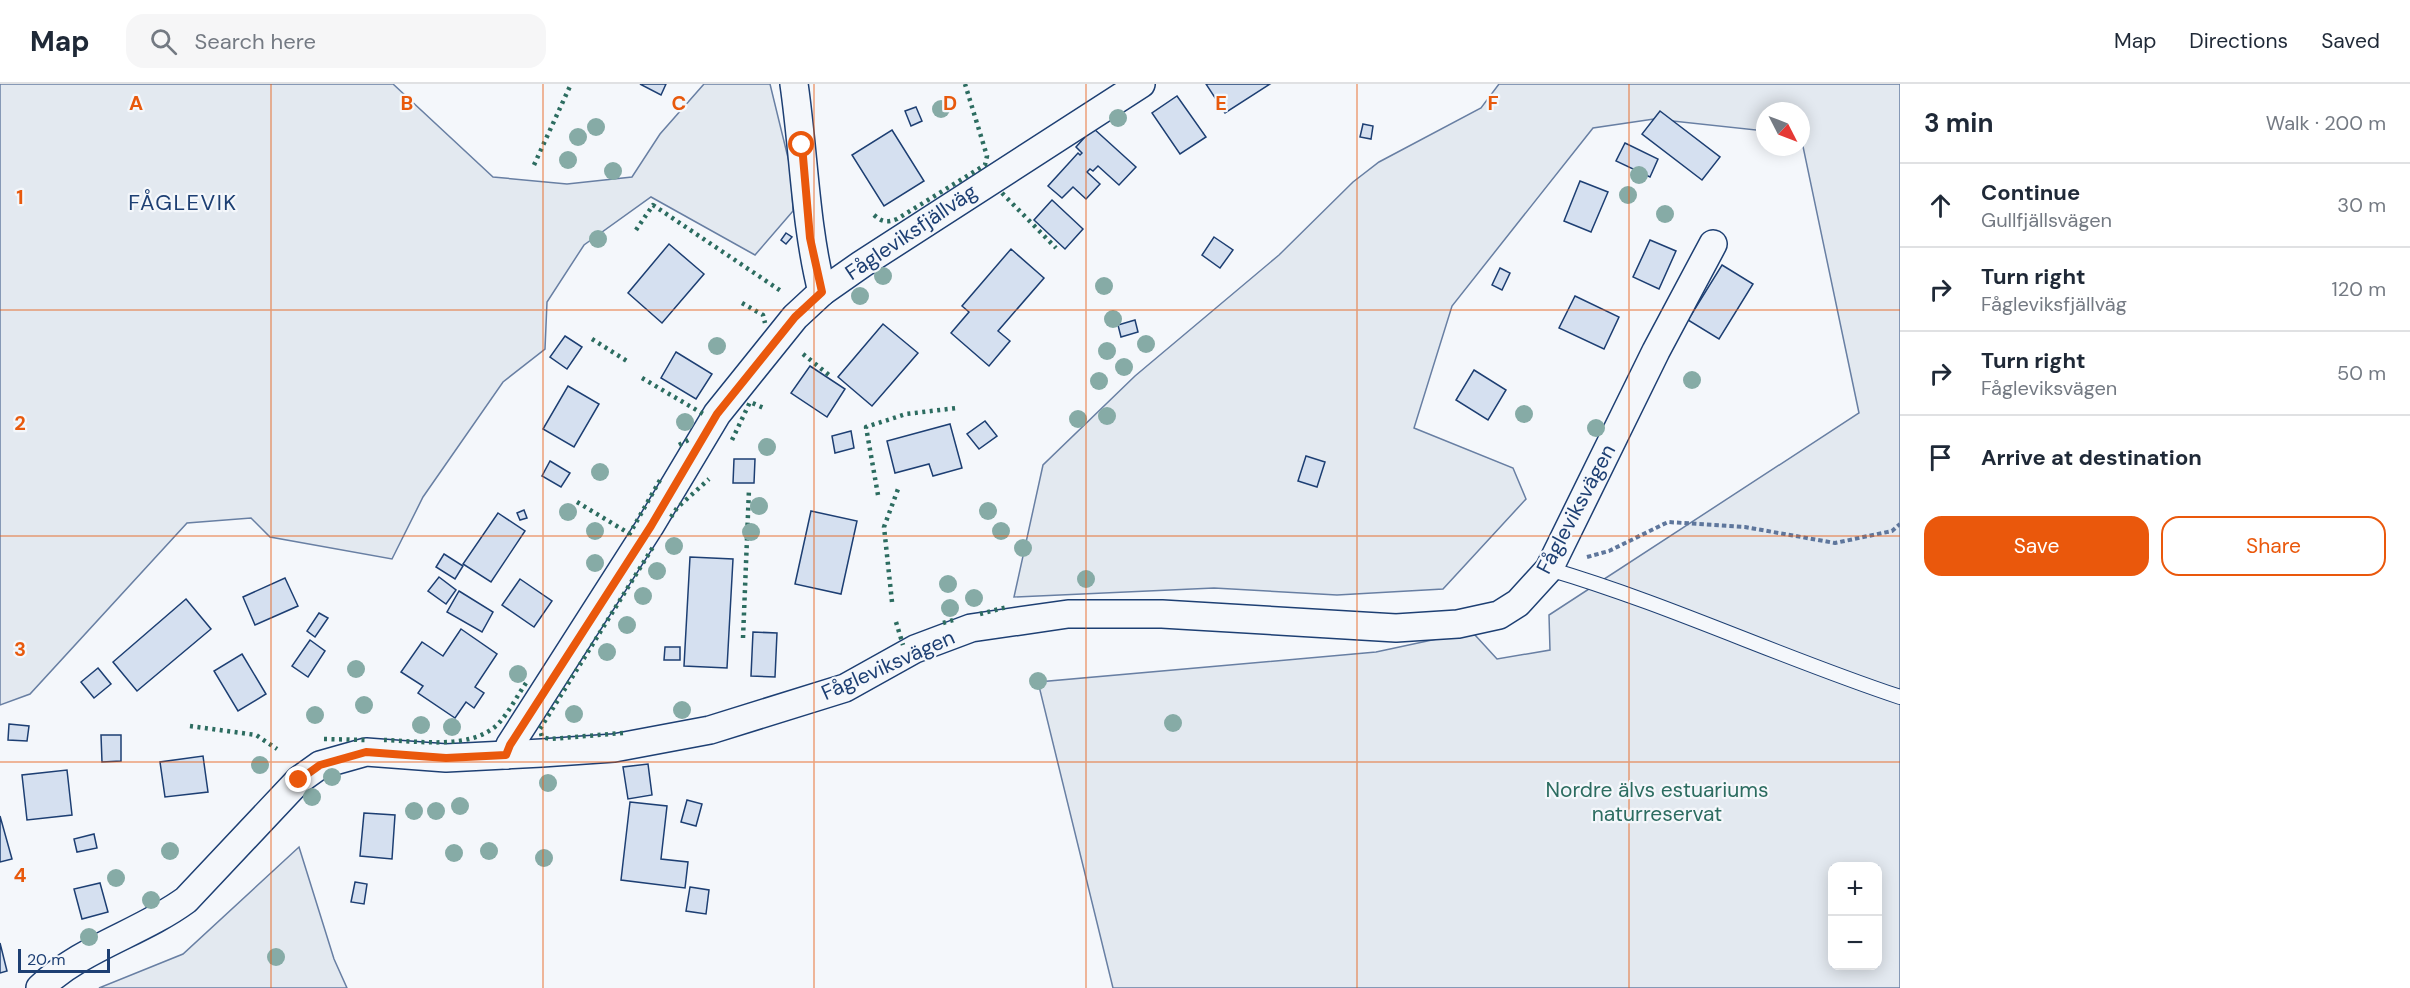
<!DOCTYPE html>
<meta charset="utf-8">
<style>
body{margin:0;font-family:"DM Sans",sans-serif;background:#f6f6f7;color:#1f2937}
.controls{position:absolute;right:18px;bottom:18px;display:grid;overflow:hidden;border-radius:12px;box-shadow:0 3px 15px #0003}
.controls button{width:54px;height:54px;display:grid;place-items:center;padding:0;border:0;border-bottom:2px solid #e0e1e3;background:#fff;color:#1f2937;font:30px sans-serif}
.compass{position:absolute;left:1756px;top:18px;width:54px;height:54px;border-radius:50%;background:#fff;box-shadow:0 3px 15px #0003;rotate:132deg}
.scale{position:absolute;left:18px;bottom:15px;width:92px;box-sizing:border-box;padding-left:6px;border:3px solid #1d3f73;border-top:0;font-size:16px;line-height:21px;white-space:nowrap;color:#1d3f73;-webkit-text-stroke:4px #f4f7fb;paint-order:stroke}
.stop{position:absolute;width:18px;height:18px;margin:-14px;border:4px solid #ea580c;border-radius:50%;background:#fff}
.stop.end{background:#ea580c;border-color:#fff;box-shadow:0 2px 6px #0008}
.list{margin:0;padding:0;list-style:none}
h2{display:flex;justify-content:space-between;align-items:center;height:78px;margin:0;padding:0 24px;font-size:26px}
h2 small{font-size:20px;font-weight:400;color:#747a83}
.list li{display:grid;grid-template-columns:39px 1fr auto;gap:18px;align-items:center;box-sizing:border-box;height:84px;padding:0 24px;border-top:2px solid #e0e1e3}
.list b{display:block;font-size:22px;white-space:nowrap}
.list p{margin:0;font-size:20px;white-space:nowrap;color:#747a83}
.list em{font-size:20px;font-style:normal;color:#747a83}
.actions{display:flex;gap:12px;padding:18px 24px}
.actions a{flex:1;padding:14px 0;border:2px solid #ea580c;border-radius:18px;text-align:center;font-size:21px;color:#ea580c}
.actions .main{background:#ea580c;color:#fff}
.icon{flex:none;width:33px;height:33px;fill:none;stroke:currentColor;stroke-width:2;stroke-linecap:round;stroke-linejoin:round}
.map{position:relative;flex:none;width:1900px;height:904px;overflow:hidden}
header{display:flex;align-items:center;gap:36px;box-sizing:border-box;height:84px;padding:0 30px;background:#fff;border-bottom:2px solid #e0e1e3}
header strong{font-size:28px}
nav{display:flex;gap:33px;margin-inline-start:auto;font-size:21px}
.search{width:420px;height:54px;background:#f6f6f7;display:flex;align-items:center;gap:15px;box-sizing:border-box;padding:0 21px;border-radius:18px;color:#747a83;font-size:22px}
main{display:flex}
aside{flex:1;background:#fff}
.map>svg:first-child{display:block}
</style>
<header>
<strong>Map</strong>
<div class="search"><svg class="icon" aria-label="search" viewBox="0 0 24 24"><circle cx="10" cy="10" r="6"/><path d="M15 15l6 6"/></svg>Search here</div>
<nav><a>Map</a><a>Directions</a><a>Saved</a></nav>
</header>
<main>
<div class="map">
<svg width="1900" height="904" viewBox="0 0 1900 904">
<rect width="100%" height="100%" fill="#f4f7fb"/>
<g fill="#e3e9f0" stroke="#687fa3" stroke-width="1.5" fill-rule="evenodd">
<path d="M0,0H393L493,93L567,100L632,93L660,50L704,0H770L791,86L793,127L755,171L651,113L584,161L547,218L545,265L503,298L423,413L392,475L270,453L251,434L187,439L30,610L0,621Z"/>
<path d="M1499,0H1900V904H1113L1038,598L1376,568L1460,550L1475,551L1497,575L1550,566L1549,531L1859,329L1801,53V27H1765V47L1654,35L1593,44L1452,222L1414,344L1513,384L1526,415L1443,505L1337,511L1214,504L1014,513L1043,381L1135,292L1279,171L1353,98L1379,78L1481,24ZM1832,782H1878V882H1832Z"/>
<path d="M299,763L334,875L347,904H99L183,870Z"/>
</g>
<g fill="#d5e0f0" stroke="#1d3f73" stroke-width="1.5">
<path d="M640,0H666L661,11Z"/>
<path d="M1206,0H1270L1225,29Z"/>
<path d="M1177,12L1206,53L1180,70L1152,29Z"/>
<path d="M916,23L922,37L911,42L905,27Z"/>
<path d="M1660,27L1720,73L1702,96L1642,50Z"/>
<path d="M1363,40L1373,42L1371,55L1360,53Z"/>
<path d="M1093,44L1136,83L1119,101L1098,82L1093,87L1090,85L1087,88L1100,100L1086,115L1073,103L1062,114L1048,102L1078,69L1080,71L1082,69L1076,63Z"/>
<path d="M892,46L924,97L884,122L852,71Z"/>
<path d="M1625,59L1658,75L1650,93L1616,77Z"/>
<path d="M1580,97L1608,108L1591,148L1564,137Z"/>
<path d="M1052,116L1083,145L1065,165L1034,136Z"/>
<path d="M786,149L792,153L786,160L781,156Z"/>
<path d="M1214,153L1233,166L1220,184L1202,171Z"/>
<path d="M1650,156L1676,167L1659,205L1633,193Z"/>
<path d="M669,160L704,190L662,239L628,209Z"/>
<path d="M1011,165L1044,194L998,247L1010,257L989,282L951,249L969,228L962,222Z"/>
<path d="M1722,181L1753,200L1719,255L1688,236Z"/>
<path d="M1500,184L1510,189L1502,206L1492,201Z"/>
<path d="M1575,212L1619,233L1604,265L1559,244Z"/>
<path d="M1135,236L1138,248L1121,253L1118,241Z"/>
<path d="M883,240L918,269L872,322L838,293Z"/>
<path d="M565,252L582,263L567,285L550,273Z"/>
<path d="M676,268L712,290L696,315L661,294Z"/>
<path d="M810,282L845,305L827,333L791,309Z"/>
<path d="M1474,286L1506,306L1488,336L1456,316Z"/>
<path d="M568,302L599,320L574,363L543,345Z"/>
<path d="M985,337L997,352L979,365L967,350Z"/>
<path d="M950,340L962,384L933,392L929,380L895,389L887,357Z"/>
<path d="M851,347L854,364L835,369L832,352Z"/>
<path d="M1306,372L1325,378L1317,403L1298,397Z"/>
<path d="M734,375H755L754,399H733Z"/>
<path d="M550,377L570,389L561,403L542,392Z"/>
<path d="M524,426L527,434L520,436L517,429Z"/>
<path d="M811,427L857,437L841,510L795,500Z"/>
<path d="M498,429L525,447L491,498L463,480Z"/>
<path d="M444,470L463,482L455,495L436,483Z"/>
<path d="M690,473L733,475L727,584L684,582Z"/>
<path d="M439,493L456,506L446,520L428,507Z"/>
<path d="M285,494L298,522L255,541L243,513Z"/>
<path d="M520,495L552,517L534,543L502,521Z"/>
<path d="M459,507L493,528L482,548L447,528Z"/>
<path d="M186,515L211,545L137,607L113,578Z"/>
<path d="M319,529L328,534L315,553L307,547Z"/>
<path d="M461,545L497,570L475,603L484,609L474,624L466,618L455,634L418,609L423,602L401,588L422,558L443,572Z"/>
<path d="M753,548L777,549L775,593L751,592Z"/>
<path d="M310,556L325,567L308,593L292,582Z"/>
<path d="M665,563H680V576H664Z"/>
<path d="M242,570L266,610L238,627L214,587Z"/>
<path d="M98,584L111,600L94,614L81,598Z"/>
<path d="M9,640L29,642L27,657L8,656Z"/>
<path d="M101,651H121V677L102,678Z"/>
<path d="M203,672L208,708L165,713L160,678Z"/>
<path d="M648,680L652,711L628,715L623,683Z"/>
<path d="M67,686L72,731L27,736L22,691Z"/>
<path d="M687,716L702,720L696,742L681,738Z"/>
<path d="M630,718L667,722L661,775L688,778L685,804L621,796Z"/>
<path d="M364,729L395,731L392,775L360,772Z"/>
<path d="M0,732L12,775L0,778Z"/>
<path d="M94,750L97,764L77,768L74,755Z"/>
<path d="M355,798L367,800L364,820L351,818Z"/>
<path d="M100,799L108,828L82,835L74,805Z"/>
<path d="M690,803L709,806L706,830L686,827Z"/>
<path d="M0,859L7,887L0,889Z"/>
</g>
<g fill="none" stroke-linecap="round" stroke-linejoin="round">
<defs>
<path id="lane" d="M1549,485C1668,520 1782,574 1900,613"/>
<g id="street">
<path d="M794,0C804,69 805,140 822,208"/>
<path d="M506,671L510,661L650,442L717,330L795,233L822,208L862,180L1141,0"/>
<path d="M40,904C81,864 141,849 186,816L299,696L320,681L366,668L446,674L542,669L614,664L710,646L845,604L915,565L971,544L1068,530H1162L1396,544L1458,540L1499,531L1518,519L1549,485L1656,267L1713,160"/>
</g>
</defs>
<use href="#lane" stroke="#1d3f73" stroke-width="16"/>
<use href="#street" stroke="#1d3f73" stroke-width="30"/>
<path stroke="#5e769c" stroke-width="4" stroke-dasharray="4.5 3" stroke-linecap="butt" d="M1587,473L1609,467L1668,438L1745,443L1835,459L1892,447L1900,440"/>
<use href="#lane" stroke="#f4f7fb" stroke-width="14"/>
<use href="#street" stroke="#f4f7fb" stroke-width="27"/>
<g stroke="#2c6c60" stroke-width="4.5" stroke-dasharray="3 4.5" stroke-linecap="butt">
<path d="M534,81L571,0"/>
<path d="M1002,109L1056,164"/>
<path d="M874,131C882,138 887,139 897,135L985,81L987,72L965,0"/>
<path d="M636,146L653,121L781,207"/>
<path d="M742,219L763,231L765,239"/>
<path d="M592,255L630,279"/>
<path d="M803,270L829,291"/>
<path d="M642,294L705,331"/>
<path d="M732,356L750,318L766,325"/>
<path d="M679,361L690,355"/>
<path d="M878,411L866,343L906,330L957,324"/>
<path d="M577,418L630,450"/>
<path d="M671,433L677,424L709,395"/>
<path d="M629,451L660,396"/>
<path d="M892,518L884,443L898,405"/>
<path d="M980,530L1007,523"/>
<path d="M896,538L903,561"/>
<path d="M943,539L957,535"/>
<path d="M743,554L749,405"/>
<path d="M190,642L256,651L277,665"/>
<path d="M623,649L550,655L542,653L540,645L653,463"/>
<path d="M324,655L366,656"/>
<path d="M384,656C418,657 470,666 497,641C508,630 517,612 526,599"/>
</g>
</g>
<g fill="#86aba6">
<circle cx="941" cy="25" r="9"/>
<circle cx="1118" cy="34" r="9"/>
<circle cx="596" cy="43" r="9"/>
<circle cx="578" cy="53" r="9"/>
<circle cx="568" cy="76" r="9"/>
<circle cx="613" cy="87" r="9"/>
<circle cx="1639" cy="91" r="9"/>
<circle cx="1628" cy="111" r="9"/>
<circle cx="1665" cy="130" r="9"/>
<circle cx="598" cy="155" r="9"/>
<circle cx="883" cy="192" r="9"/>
<circle cx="1104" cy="202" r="9"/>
<circle cx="860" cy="212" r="9"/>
<circle cx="1113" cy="235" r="9"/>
<circle cx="1146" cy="260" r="9"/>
<circle cx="717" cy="262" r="9"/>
<circle cx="1107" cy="267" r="9"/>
<circle cx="1124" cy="283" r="9"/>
<circle cx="1692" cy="296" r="9"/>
<circle cx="1099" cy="297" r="9"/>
<circle cx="1524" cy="330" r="9"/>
<circle cx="1107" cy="332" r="9"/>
<circle cx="1078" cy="335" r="9"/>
<circle cx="685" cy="338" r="9"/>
<circle cx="1596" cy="344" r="9"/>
<circle cx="767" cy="363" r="9"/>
<circle cx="600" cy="388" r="9"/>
<circle cx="759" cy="422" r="9"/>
<circle cx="988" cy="427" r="9"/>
<circle cx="568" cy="428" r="9"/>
<circle cx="595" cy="447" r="9"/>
<circle cx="1001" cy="447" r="9"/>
<circle cx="751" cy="448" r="9"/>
<circle cx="674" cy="462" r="9"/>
<circle cx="1023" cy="464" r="9"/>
<circle cx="595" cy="479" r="9"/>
<circle cx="657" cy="487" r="9"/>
<circle cx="1086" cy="495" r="9"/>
<circle cx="948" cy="500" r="9"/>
<circle cx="643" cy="512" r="9"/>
<circle cx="974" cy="514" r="9"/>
<circle cx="950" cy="524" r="9"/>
<circle cx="627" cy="541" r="9"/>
<circle cx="607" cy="568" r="9"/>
<circle cx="356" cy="585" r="9"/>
<circle cx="518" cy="590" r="9"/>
<circle cx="1038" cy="597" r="9"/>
<circle cx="364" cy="621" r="9"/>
<circle cx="682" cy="626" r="9"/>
<circle cx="574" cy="630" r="9"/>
<circle cx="315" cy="631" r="9"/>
<circle cx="1173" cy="639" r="9"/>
<circle cx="421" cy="641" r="9"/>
<circle cx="452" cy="643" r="9"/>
<circle cx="260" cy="681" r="9"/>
<circle cx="332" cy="693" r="9"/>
<circle cx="548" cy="699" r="9"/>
<circle cx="312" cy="713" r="9"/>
<circle cx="460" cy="722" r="9"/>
<circle cx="414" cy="727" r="9"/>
<circle cx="436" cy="727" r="9"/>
<circle cx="170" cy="767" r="9"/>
<circle cx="489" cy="767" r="9"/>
<circle cx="454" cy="769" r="9"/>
<circle cx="544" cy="774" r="9"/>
<circle cx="116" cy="794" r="9"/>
<circle cx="151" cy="816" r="9"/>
<circle cx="89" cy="853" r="9"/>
<circle cx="276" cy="873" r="9"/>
</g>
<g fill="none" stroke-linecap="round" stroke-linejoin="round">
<path stroke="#ea580c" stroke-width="8" d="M299,696L320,681L366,668L446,674L506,671L510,661L651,442L717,330L795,233L822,208L810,154L802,61"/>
</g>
<path fill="none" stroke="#e8590c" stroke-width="1.5" stroke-opacity="0.55" d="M271,0V904M543,0V904M814,0V904M1086,0V904M1357,0V904M1629,0V904M0,226H1900M0,452H1900M0,678H1900"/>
<g text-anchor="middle" stroke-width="4.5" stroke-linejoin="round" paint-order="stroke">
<g font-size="21" fill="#1d3f73" stroke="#f4f7fb">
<text transform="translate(911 148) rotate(-34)" y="7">Fågleviksfjällväg</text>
<text transform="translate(1576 425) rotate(-62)" y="7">Fågleviksvägen</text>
<text transform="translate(888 581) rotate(-24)" y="7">Fågleviksvägen</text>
</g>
<g font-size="21" fill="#2c6c60" stroke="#f4f7fb">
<text x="1657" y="713">Nordre älvs estuariums<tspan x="1657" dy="24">naturreservat</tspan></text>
</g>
<g font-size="22" letter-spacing="1.5" fill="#1d3f73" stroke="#f4f7fb">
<text x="183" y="126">FÅGLEVIK</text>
</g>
</g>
<g font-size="20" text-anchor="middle" font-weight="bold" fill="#e8590c" stroke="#f4f7fb" stroke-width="4.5" stroke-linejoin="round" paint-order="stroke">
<text x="136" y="26">A</text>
<text x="407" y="26">B</text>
<text x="679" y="26">C</text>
<text x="950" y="26">D</text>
<text x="1221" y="26">E</text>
<text x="1493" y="26">F</text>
<text x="20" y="120">1</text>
<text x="20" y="346">2</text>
<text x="20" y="572">3</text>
<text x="20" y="798">4</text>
</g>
</svg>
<div class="controls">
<button>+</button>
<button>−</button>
</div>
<svg class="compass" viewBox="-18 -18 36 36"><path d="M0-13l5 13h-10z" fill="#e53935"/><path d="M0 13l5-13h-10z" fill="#747a83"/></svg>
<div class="scale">20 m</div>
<div class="stop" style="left:802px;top:61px"></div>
<div class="stop end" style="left:299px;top:696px"></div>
</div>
<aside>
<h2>3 min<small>Walk · 200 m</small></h2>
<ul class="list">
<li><svg class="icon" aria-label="ahead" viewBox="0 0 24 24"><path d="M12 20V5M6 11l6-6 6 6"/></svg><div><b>Continue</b><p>Gullfjällsvägen</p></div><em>30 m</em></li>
<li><svg class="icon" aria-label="right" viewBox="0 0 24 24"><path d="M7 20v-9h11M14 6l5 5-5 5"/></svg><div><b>Turn right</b><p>Fågleviksfjällväg</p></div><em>120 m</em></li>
<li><svg class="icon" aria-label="right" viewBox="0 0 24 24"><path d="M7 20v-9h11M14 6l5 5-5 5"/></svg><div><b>Turn right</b><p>Fågleviksvägen</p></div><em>50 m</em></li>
<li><svg class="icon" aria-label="arrive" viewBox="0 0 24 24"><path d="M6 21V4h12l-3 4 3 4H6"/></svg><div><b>Arrive at destination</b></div></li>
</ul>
<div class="actions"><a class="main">Save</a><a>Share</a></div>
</aside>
</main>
